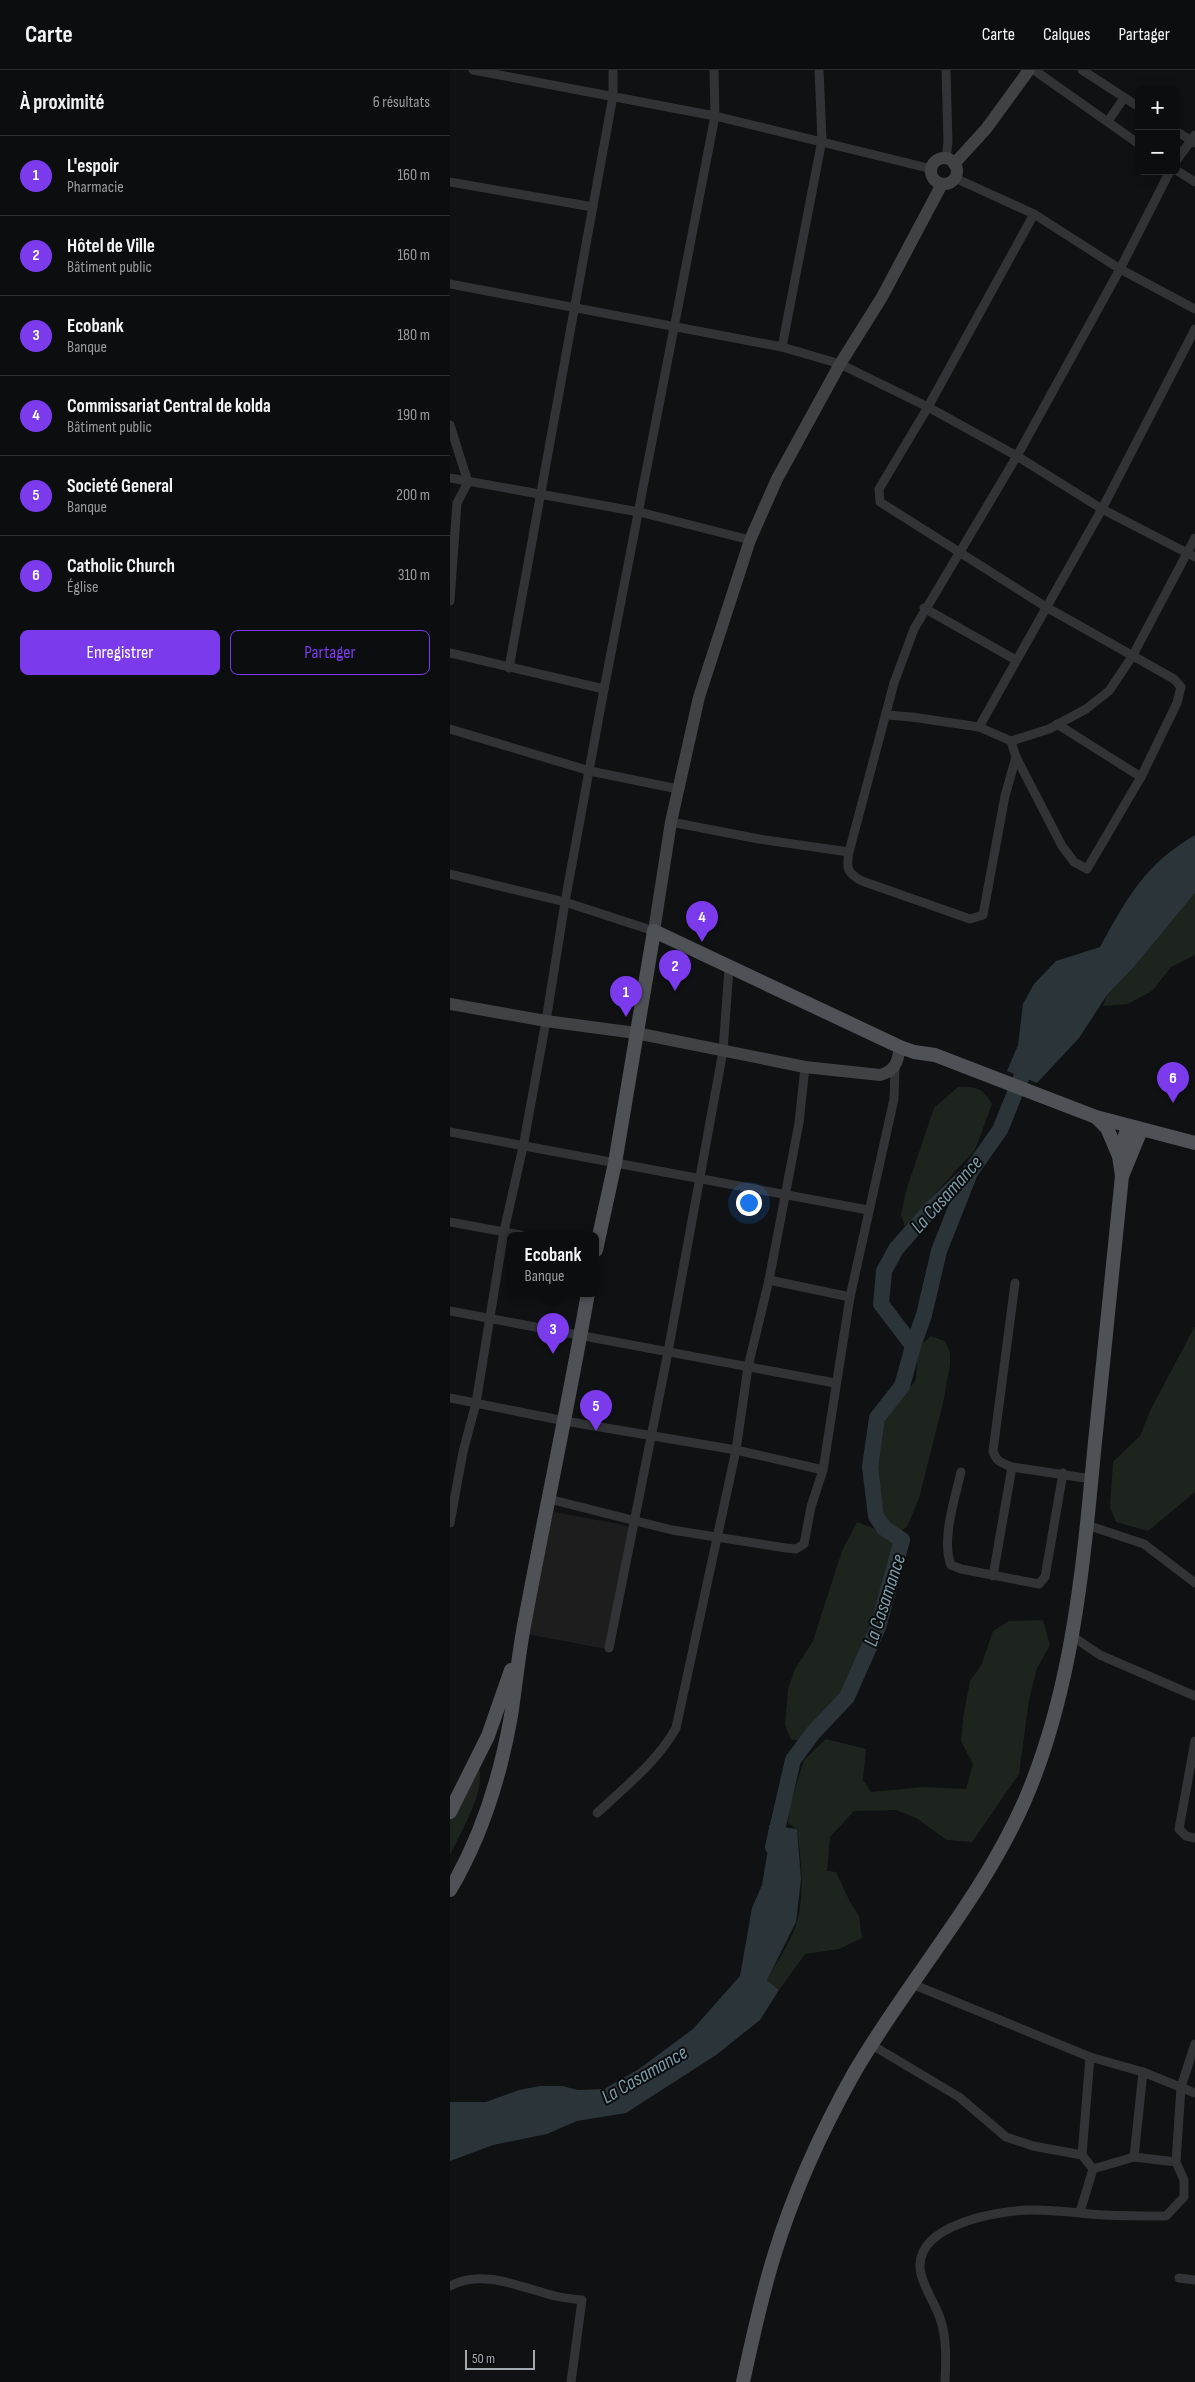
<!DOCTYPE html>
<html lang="fr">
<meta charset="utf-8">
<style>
body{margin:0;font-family:"Sofia Sans Condensed",sans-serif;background:#151617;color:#f1f3f6}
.controls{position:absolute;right:15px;top:15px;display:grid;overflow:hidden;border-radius:8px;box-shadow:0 2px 12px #0003}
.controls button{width:45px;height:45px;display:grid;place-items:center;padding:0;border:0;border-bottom:1px solid #2c2d2e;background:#0c0d0e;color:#f1f3f6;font:25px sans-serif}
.scale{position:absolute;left:15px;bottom:12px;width:70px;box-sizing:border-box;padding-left:5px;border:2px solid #a3a9b1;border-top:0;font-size:14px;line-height:18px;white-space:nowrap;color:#a3a9b1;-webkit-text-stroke:4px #0b0c0d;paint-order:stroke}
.you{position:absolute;left:298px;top:1132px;width:18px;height:18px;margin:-12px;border:4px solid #fff;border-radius:50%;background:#1a73e8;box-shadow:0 0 0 8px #1a73e833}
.badge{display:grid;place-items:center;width:32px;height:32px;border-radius:50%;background:#7c3aed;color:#fff;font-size:16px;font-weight:700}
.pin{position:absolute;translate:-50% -41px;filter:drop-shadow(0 1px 2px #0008)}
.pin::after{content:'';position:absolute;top:26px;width:18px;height:15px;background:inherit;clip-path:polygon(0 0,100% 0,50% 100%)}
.popup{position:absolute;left:57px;top:1162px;width:92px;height:65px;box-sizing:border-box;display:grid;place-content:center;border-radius:8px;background:#0c0d0e;filter:drop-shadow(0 1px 4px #0005);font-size:16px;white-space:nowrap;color:#9a9c9e}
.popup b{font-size:19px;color:#f1f3f6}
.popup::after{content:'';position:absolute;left:50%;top:100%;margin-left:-10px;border:10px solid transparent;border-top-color:#0c0d0e}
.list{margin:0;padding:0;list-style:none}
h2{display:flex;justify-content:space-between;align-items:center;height:65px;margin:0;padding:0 20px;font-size:21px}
h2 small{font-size:16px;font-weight:400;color:#9a9c9e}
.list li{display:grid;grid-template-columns:32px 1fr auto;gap:15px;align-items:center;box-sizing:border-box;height:80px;padding:0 20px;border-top:1px solid #2c2d2e}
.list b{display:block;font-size:19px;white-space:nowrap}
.list p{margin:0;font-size:16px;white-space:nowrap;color:#9a9c9e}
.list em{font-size:16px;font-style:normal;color:#9a9c9e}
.actions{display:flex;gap:10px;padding:15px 20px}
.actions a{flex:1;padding:11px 0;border:1px solid #7c3aed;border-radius:8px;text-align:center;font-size:18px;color:#7c3aed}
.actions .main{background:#7c3aed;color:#fff}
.map{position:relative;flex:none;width:745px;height:2312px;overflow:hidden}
header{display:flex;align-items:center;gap:30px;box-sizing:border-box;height:70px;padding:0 25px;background:#0c0d0e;border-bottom:1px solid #2c2d2e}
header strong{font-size:24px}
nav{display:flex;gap:28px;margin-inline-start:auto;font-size:18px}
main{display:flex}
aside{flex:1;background:#0c0d0e}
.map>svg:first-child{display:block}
</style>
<header>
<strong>Carte</strong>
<nav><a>Carte</a><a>Calques</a><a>Partager</a></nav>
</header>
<main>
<aside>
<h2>À proximité<small>6 résultats</small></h2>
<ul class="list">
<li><span class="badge">1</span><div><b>L'espoir</b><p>Pharmacie</p></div><em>160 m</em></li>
<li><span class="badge">2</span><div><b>Hôtel de Ville</b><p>Bâtiment public</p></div><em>160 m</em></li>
<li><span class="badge">3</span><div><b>Ecobank</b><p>Banque</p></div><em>180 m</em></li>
<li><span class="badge">4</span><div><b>Commissariat Central de kolda</b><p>Bâtiment public</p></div><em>190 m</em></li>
<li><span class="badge">5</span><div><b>Societé General</b><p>Banque</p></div><em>200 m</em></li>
<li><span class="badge">6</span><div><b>Catholic Church</b><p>Église</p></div><em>310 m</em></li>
</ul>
<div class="actions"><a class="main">Enregistrer</a><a>Partager</a></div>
</aside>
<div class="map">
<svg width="745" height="2312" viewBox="0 0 745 2312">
<rect width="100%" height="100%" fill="#101112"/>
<path fill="#1d1d1e" d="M100,1441L179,1456L156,1579L77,1564Z"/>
<g fill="#1d241d">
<path d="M745,823V885L721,897L702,921L678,934L653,936L657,925L683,898Z"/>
<path d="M508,1017C527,1017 532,1017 542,1034L525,1080L455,1156L451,1145L456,1121L484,1038Z"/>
<path d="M745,1256V1422L698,1461L666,1452L660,1437L663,1392L690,1366L701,1339Z"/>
<path d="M481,1266L495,1271L500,1282V1295L493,1333L469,1428L457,1457L444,1465L436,1452L424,1399L436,1345L466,1310L468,1278Z"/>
<path d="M407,1452L438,1464L446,1474L402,1607C389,1632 368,1648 351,1670H341L335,1655L338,1619L345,1599L363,1571L392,1481Z"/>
<path d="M593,1550L600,1575L587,1598L579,1630L569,1704L522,1772L497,1770L466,1748L446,1740L404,1741L380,1767L377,1801L386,1802L400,1832L409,1846L412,1868L389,1879L355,1884L329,1920L317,1910C326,1893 342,1870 347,1852C355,1822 351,1789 347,1759L338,1753L339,1738L354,1690L376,1669L416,1679L413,1710L421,1722L473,1717L516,1719L523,1694L511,1671L513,1649L520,1611L531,1596L543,1561L559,1551Z"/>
<path d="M28,1695C38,1718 10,1763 0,1785V1750Z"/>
</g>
<g fill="#2b3439">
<path d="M745,765V823L683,898L657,925L629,968L587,1013L557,1001L568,975L573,934L584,914L606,891L650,877C677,828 695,794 745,765Z"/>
<path d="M319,1755L347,1759L351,1809L346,1852L317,1910L329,1920L310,1950L266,1985L176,2043L127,2051L97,2064L43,2075L0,2091V2032H36L69,2020L90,2016H112L128,2020L154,2019L189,1999L243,1959L290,1906L302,1838L312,1815L318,1779Z"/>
</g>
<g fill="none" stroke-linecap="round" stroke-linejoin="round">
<g stroke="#2b3439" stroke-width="16">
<path d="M463,1276L474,1245L489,1181L519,1105"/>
<path d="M323,1777L343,1690L363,1663L397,1627L428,1557L452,1470L434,1458L426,1446L420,1397L427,1348L452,1316L463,1276L431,1234L434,1201L446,1179L481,1139L521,1101L550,1060L580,986"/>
</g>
<g stroke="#323336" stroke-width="9">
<path d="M23,0L265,46L482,99"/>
<path d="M496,0L498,72L496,89"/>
<path d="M584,0L689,74"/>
<path d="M632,0L689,37"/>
<path d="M658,51L674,28"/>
<path d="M726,61L745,73"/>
<path d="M726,91L745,65"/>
<path d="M726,100L745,112"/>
<path d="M505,108L584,144L670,199L745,239"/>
<path d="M0,112L143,137"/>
<path d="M0,214L332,277L390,294L478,337L567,386L652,439L745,487"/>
<path d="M332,277L372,70L369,0"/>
<path d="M0,355L18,412L7,433L0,531"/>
<path d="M0,408L189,442L300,470"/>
<path d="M474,538L566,590"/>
<path d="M0,583L154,619"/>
<path d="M59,598L163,26V0"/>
<path d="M607,654L691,707"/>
<path d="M529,657L652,439L745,259"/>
<path d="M0,659L140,701L228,719"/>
<path d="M561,671L599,659L636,639L659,621L683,585L745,468"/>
<path d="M566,687L612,776L624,792L637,799L691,707L727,633L731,617L724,609L596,537L430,432L429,419L478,337L584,144"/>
<path d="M221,752L309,769L399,782L444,613L464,559L567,386L670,199L720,101"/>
<path d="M399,782C396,798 397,803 412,811L520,849L533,845L555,726L566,687L561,671L529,657L462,647L437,645"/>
<path d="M0,804L115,832L204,861"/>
<path d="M0,1062L418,1140"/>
<path d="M0,1152L71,1165"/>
<path d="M319,1210L400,1227"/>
<path d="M565,1213L543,1381C546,1392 552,1393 562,1397L642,1409"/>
<path d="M0,1241L385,1313"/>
<path d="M0,1328L115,1351L286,1380L373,1400"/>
<path d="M511,1402C505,1428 491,1470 501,1495L511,1499L589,1514L595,1507L613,1403"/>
<path d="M99,1429L222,1460L336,1478L346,1479L354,1474L361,1437L373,1400L400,1227L444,1029L445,997"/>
<path d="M0,1453L13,1382L26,1333L54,1161L73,1077L96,951L115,832L154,619L265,46L264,0"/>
<path d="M637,1455L694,1474L745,1513"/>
<path d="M543,1506L562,1397"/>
<path d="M622,1566L650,1585L745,1626"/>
<path d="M159,1578L218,1282L273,981L279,898"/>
<path d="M745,1671L729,1759L736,1766L745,1768"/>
<path d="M147,1743C176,1716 207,1692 226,1658L286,1380L298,1297L319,1210L349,1053L355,997"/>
<path d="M462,1914L640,1987L693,2002L745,2023"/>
<path d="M422,1975L509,2027L556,2067L583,2076L632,2085"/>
<path d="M684,2087L693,2002"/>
<path d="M643,2099L684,2087L726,2092"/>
<path d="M630,2142L643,2099L632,2085L640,1987"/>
<path d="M729,2208L745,2210"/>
<path d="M0,2216C33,2198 72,2218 105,2226C114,2228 123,2229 132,2230L121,2312"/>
<path d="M495,2312C496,2291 497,2268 490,2248C485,2233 469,2210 470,2195C471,2154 547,2141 579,2140C605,2139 630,2144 655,2145C675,2146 695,2146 716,2146L734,2127V2110L726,2092L731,2017L745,1974"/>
</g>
<g stroke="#404246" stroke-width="12">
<circle cx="494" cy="101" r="13"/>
<path d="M504,94L536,59L579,0"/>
<path d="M204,861L221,752L249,627L300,470L327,409L390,294L432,227L492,114"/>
<path d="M0,934L96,951L186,963L355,997L430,1005C445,1001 448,992 450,977"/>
</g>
<g stroke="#4e5155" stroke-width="14">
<path d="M646,1047L657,1058L669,1086"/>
<path d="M672,1106L691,1060"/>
<path d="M146,1180L165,1093L204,861L450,977L464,982L485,985L646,1047L745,1073"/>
<path d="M0,1742L38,1666L61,1600"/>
<path d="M0,1820C32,1766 50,1708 61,1646C66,1613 69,1579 76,1545C96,1438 119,1331 138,1223"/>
<path d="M293,2312C302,2270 311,2228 324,2186C343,2124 372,2060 404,2003C458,1910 532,1829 575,1730C622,1621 633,1499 644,1382C653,1290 662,1198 672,1106L669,1086L678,1056"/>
</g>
</g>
<g text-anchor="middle" stroke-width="4" stroke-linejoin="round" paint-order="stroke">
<g font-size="20" font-style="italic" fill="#7d9ba9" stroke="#0b0c0d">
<text transform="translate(496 1124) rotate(-48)" y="7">La Casamance</text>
<text transform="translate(434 1530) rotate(-72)" y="7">La Casamance</text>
<text transform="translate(194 2004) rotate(-30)" y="7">La Casamance</text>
</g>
</g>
</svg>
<div class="controls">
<button>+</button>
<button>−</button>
</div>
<div class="scale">50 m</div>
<div class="you"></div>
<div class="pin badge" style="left:176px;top:947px">1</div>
<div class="pin badge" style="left:225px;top:921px">2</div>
<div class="pin badge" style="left:103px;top:1284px">3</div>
<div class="popup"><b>Ecobank</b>Banque</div>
<div class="pin badge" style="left:252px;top:872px">4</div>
<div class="pin badge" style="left:146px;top:1361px">5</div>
<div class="pin badge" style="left:723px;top:1033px">6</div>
</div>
</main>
